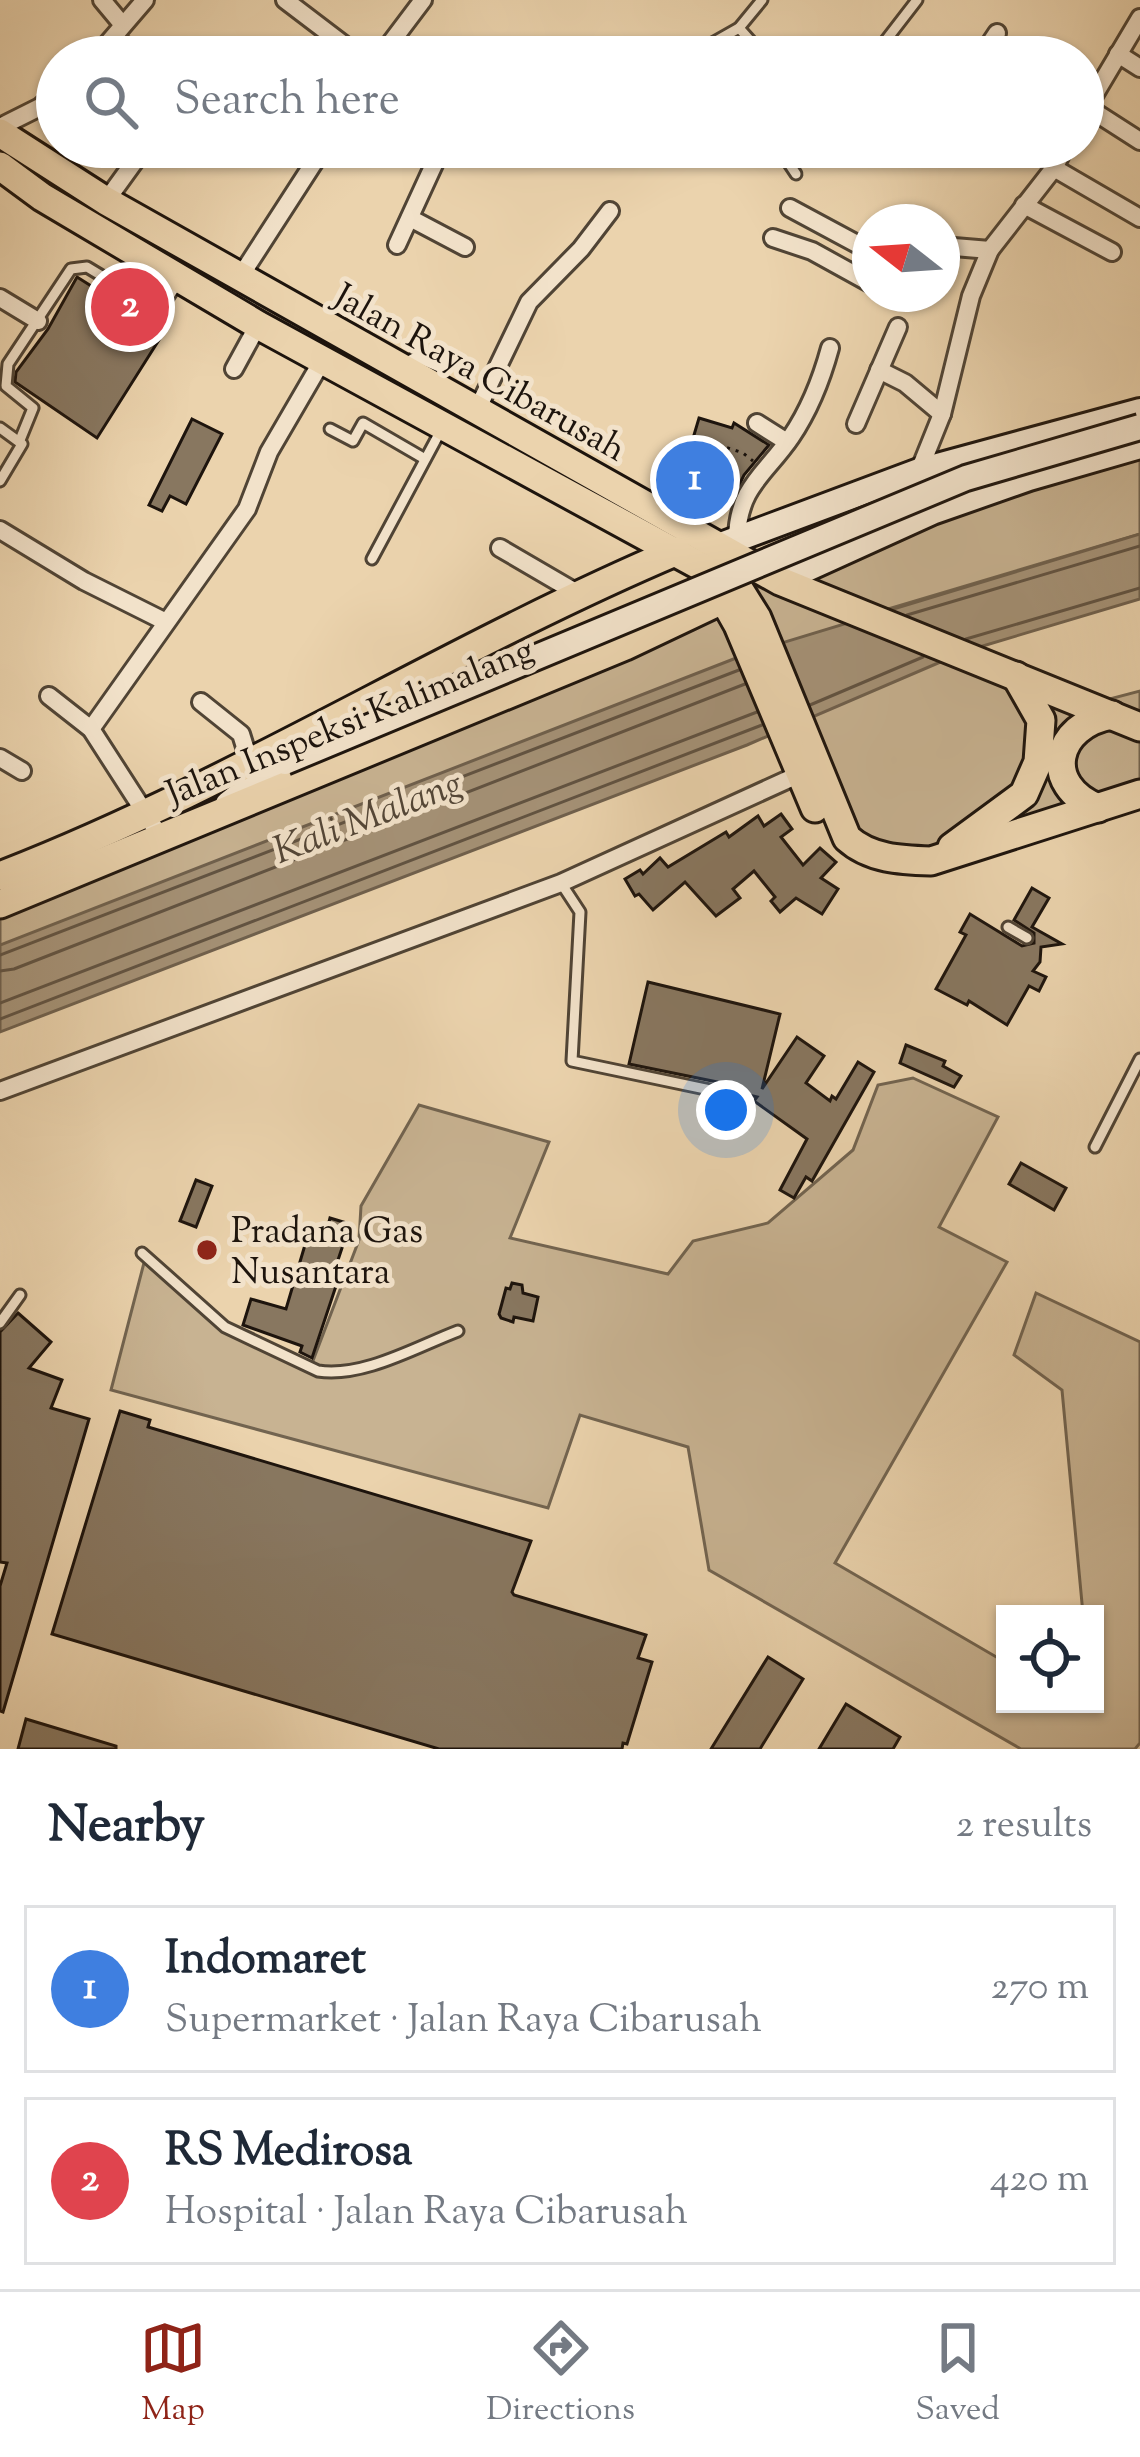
<!DOCTYPE html>
<meta charset="utf-8">
<style>
body{margin:0;font-family:"Sorts Mill Goudy",serif;background:#f6f6f7;color:#1f2937}
.controls{position:absolute;right:36px;bottom:36px;display:grid;overflow:hidden;border-radius:0px;box-shadow:0 3px 9px #0004}
.controls button{width:108px;height:108px;display:grid;place-items:center;padding:0;border:0;border-bottom:3px solid #e0e1e3;background:#fff;color:#1f2937;font:60px sans-serif}
.compass{position:absolute;left:852px;top:204px;width:108px;height:108px;border-radius:50%;background:#fff;box-shadow:0 3px 9px #0004;rotate:287deg}
.you{position:absolute;left:726px;top:1110px;width:42px;height:42px;margin:-30px;border:9px solid #fff;border-radius:50%;background:#1a73e8;box-shadow:0 0 0 18px #1a73e833}
.badge{display:grid;place-items:center;width:78px;height:78px;border-radius:50%;background:#8f2418;color:#fff;font-size:39px;font-weight:700}
.pin{position:absolute;translate:-50% -50%;border:6px solid #fff;box-shadow:0 3px 12px #0006}
.list{margin:0;padding:0;list-style:none}
h2{display:flex;justify-content:space-between;align-items:center;height:156px;margin:0;padding:0 48px;font-size:51px}
h2 small{font-size:39px;font-weight:400;color:#747a83}
.list li{display:grid;grid-template-columns:78px 1fr auto;gap:36px;align-items:center;box-sizing:border-box;height:168px;margin:0 24px 24px;padding:0 24px;border:3px solid #e0e1e3;border-radius:0px}
.list b{display:block;font-size:45px;white-space:nowrap}
.list p{margin:0;font-size:39px;white-space:nowrap;color:#747a83}
.list em{font-size:39px;font-style:normal;color:#747a83}
.icon{flex:none;width:66px;height:66px;fill:none;stroke:currentColor;stroke-width:2;stroke-linecap:round;stroke-linejoin:round}
.map{position:relative;flex:none;width:1140px;height:1749px;overflow:hidden}
.search{position:absolute;background:#fff;box-shadow:0 3px 9px #0004;left:36px;right:36px;top:36px;height:132px;display:flex;align-items:center;gap:30px;box-sizing:border-box;padding:0 42px;border-radius:66px;color:#747a83;font-size:45px}
.sheet{height:540px;background:#fff}
nav{display:flex;justify-content:space-around;align-items:center;box-sizing:border-box;height:168px;border-top:3px solid #e0e1e3;background:#fff;font-size:33px;color:#747a83}
nav a{display:grid;justify-items:center;gap:6px}
nav .on{color:#8f2418}
.map>svg:first-child{display:block}
</style>
<div class="map">
<svg width="1140" height="1749" viewBox="0 0 1140 1749">
<rect width="100%" height="100%" fill="#ebd3ad"/>
<filter id="stains"><feTurbulence type="fractalNoise" baseFrequency=".00167" numOctaves="4"/><feColorMatrix values="0 0 0 0 .2 0 0 0 0 .09 0 0 0 0 .02 0 0 0 .5 -.17"/></filter>
<radialGradient id="worn" r=".72"><stop offset=".6" stop-color="#630" stop-opacity="0"/><stop offset="1" stop-color="#630" stop-opacity=".3"/></radialGradient>
<g fill="#c8b392" stroke="#726450" stroke-width="3">
<path d="M1140,446V534L868,615L1087,705L1140,691V794L931,861L827,824L815,807L750,656L0,946V904L741,592L780,581Z"/>
<path d="M913,1078L998,1117L939,1227L1007,1262L835,1563L1005,1662V1704H1095V1614H1083L1062,1390L1014,1355L1036,1293L1140,1342V1743L1135,1749H1021L709,1570L688,1447L580,1415L548,1508L111,1390L145,1259L223,1322L311,1366L359,1240L361,1206L419,1105L549,1142L510,1238L668,1274L693,1241L768,1223L853,1150L878,1085Z"/>
</g>
<path fill="#a59277" stroke="#6f604d" stroke-width="3" d="M1140,534V599L966,651L747,745L0,1032V945L749,653Z"/>
<g fill="none" stroke-linecap="round" stroke-linejoin="round">
<g stroke="#615342" stroke-width="3">
<path d="M907,615L1140,546"/>
<path d="M966,639L1140,588"/>
<path d="M810,705L923,657"/>
<path d="M0,955L739,670"/>
<path d="M0,971L14,969L745,684"/>
<path d="M0,1003L757,712"/>
<path d="M0,1019L762,725"/>
</g>
</g>
<g fill="#887760" stroke="#1d140d" stroke-width="3">
<path d="M77,277L164,332L97,438L15,382L16,372L48,329Z"/>
<path d="M699,418L732,428L734,423L769,445L744,475L729,506L703,496L699,507L675,499Z"/>
<path d="M192,419L222,434L186,504L170,496L162,511L149,505Z"/>
<path d="M781,814L792,829L781,837L803,865L820,848L836,862L821,878L838,889L822,914L796,898L780,912L771,901L775,897L754,871L733,889L740,898L716,916L685,882L653,910L639,894L635,896L625,879L640,870L643,874L660,858L668,867L726,832L729,837L758,816L764,826Z"/>
<path d="M1032,888L1049,898L1032,927L1062,944L1041,947L1040,962L1033,971L1046,977L1039,991L1029,986L1007,1025L969,1001L967,1005L936,989L966,935L960,932L970,914L1022,946L1034,943V933L1014,920Z"/>
<path d="M648,982L780,1014L762,1089L797,1037L824,1056L806,1083L830,1101L832,1096L836,1099L858,1062L874,1072L812,1181L806,1177L794,1198L780,1190L807,1139L754,1101L757,1097L724,1089L717,1082L629,1064Z"/>
<path d="M906,1045L945,1061L943,1066L961,1076L954,1087L900,1063Z"/>
<path d="M1021,1163L1066,1188L1054,1210L1009,1184Z"/>
<path d="M196,1180L212,1186L196,1227L180,1221Z"/>
<path d="M330,1218L350,1224L336,1266L342,1268L312,1358L300,1352L302,1346L243,1325L251,1299L286,1309L310,1228L326,1233Z"/>
<path d="M512,1283L522,1285L523,1293L538,1297L533,1321L514,1317L513,1322L501,1318L499,1314L506,1288L510,1289Z"/>
<path d="M18,1313L51,1342L29,1368L62,1380L51,1408L89,1419L3,1712L0,1711V1586L7,1563L0,1562V1332Z"/>
<path d="M120,1411L150,1420L148,1427L531,1541L512,1592L514,1595L646,1635L638,1658L652,1662L627,1744L623,1743L622,1749H439L52,1634Z"/>
<path d="M768,1657L803,1679L760,1749H711Z"/>
<path d="M846,1704L900,1737L893,1749H819Z"/>
<path d="M26,1719L116,1746V1749H18Z"/>
</g>
<g fill="none" stroke-linecap="round" stroke-linejoin="round">
<defs>
<g id="service">
<path d="M739,28L765,57"/>
<path d="M709,45L739,28L762,0"/>
<path d="M873,57L917,0"/>
<path d="M778,147L796,174"/>
<path d="M407,362L416,357L444,369"/>
<path d="M0,428L22,444L0,481"/>
<path d="M330,429L353,441L363,423L425,459"/>
<path d="M20,440L33,408L6,386L8,364L71,269L87,267L155,308L164,304L177,284"/>
<path d="M372,559L440,432"/>
<path d="M561,883L580,912L572,1061L715,1091"/>
<path d="M1008,927L1027,938"/>
<path d="M1095,1147L1140,1059"/>
<path d="M142,1253L225,1327L318,1371C363,1378 416,1347 458,1331"/>
<path d="M0,1323L20,1295"/>
</g>
<g id="minor">
<path d="M102,0L122,24"/>
<path d="M285,0L360,57"/>
<path d="M114,38L142,57"/>
<path d="M1118,54L1140,68"/>
<path d="M96,57L145,0"/>
<path d="M380,57L423,0"/>
<path d="M981,57L997,33"/>
<path d="M1087,107L1140,141"/>
<path d="M1083,114L1140,18"/>
<path d="M0,127L40,107L57,92"/>
<path d="M200,147H214"/>
<path d="M1054,168L1140,218"/>
<path d="M106,201L145,147"/>
<path d="M1024,205L1112,252"/>
<path d="M790,208L870,251"/>
<path d="M410,218L465,247"/>
<path d="M773,238L812,251L870,283"/>
<path d="M397,245L442,147"/>
<path d="M942,246L990,250"/>
<path d="M240,277L324,147"/>
<path d="M0,298L38,321"/>
<path d="M234,369L258,325"/>
<path d="M879,370L905,383L942,414"/>
<path d="M476,412L529,302L581,249L610,211"/>
<path d="M757,423L787,442"/>
<path d="M856,424L898,327"/>
<path d="M919,471L942,414L971,296L990,250L1054,168L1065,147"/>
<path d="M0,530L84,581L166,622"/>
<path d="M737,537C739,486 765,475 791,437C810,409 821,381 830,348"/>
<path d="M500,548L577,593"/>
<path d="M49,696L91,729L160,836"/>
<path d="M201,702L241,734L249,760"/>
<path d="M91,729L247,509L269,452L322,361"/>
<path d="M0,758L22,771"/>
<path d="M0,1091L561,883L800,774"/>
</g>
<g id="secondary">
<path d="M721,545L919,471L1140,411"/>
<path d="M780,581L932,512L1029,478L1140,446"/>
<path d="M228,804L278,765"/>
</g>
<g id="primary">
<path d="M0,133L106,201L780,581L1140,727"/>
<path d="M0,166L42,197L258,325L737,586L757,618L847,838C870,859 901,860 931,861L1140,794"/>
<path d="M716,586L738,625L815,808"/>
<path d="M1098,808C1041,785 1054,725 1112,715"/>
<path d="M952,847L1024,794L1038,762L1041,720L1016,676"/>
<path d="M0,876C235,785 446,649 677,551"/>
<path d="M0,904L625,646L724,599"/>
</g>
</defs>
<use href="#service" stroke="#504435" stroke-width="15"/>
<use href="#minor" stroke="#504435" stroke-width="22"/>
<use href="#secondary" stroke="#1d140d" stroke-width="30"/>
<use href="#primary" stroke="#1d140d" stroke-width="33"/>
<path stroke="#1d140d" stroke-width="3" stroke-dasharray="3 6" stroke-linecap="butt" d="M693,436L743,453L753,461"/>
<use href="#service" stroke="#f2e2ca" stroke-width="9"/>
<use href="#minor" stroke="#f2e2ca" stroke-width="16"/>
<use href="#secondary" stroke="#f2e2ca" stroke-width="24"/>
<use href="#primary" stroke="#ebd3ad" stroke-width="27"/>
<defs>
<path id="secondary-bridge" d="M285,762L966,478L1140,427"/>
</defs>
<use href="#secondary-bridge" stroke="#1d140d" stroke-width="30" stroke-linecap="butt"/>
<use href="#secondary-bridge" stroke="#f2e2ca" stroke-width="24"/>
</g>
<circle fill="#8f2418" stroke="#f2e2ca" stroke-width="4.5" cx="207" cy="1250" r="12"/>
<g text-anchor="middle" stroke-width="10" stroke-linejoin="round" paint-order="stroke">
<g font-size="36" fill="#1d140d" stroke="#f2e2ca">
<text transform="translate(481 371) rotate(29)" y="13">Jalan Raya Cibarusah</text>
<text transform="translate(349 720) rotate(-22)" y="13">Jalan Inspeksi Kalimalang</text>
</g>
<g font-size="36" fill="#1d140d" stroke="#f2e2ca" text-anchor="start">
<text x="231" y="1242">Pradana Gas<tspan x="231" dy="41">Nusantara</tspan></text>
</g>
<g font-size="39" font-style="italic" fill="#534637" stroke="#f2e2ca">
<text transform="translate(367 815) rotate(-21)" y="14">Kali Malang</text>
</g>
</g>
<rect width="100%" height="100%" filter="url(#stains)"/>
<rect width="100%" height="100%" fill="url(#worn)"/>
</svg>
<div class="controls">
<button><svg class="icon" aria-label="locate" viewBox="0 0 24 24"><circle cx="12" cy="12" r="6"/><path d="M12 2v4M12 18v4M2 12h4M18 12h4"/></svg></button>
</div>
<svg class="compass" viewBox="-18 -18 36 36"><path d="M0-13l5 13h-10z" fill="#e53935"/><path d="M0 13l5-13h-10z" fill="#747a83"/></svg>
<div class="you"></div>
<div class="pin badge" style="left:695px;top:480px;background:#3f7fe0">1</div>
<div class="pin badge" style="left:130px;top:307px;background:#e0444e">2</div>
<div class="search"><svg class="icon" aria-label="search" viewBox="0 0 24 24"><circle cx="10" cy="10" r="6"/><path d="M15 15l6 6"/></svg>Search here</div>
</div>
<section class="sheet">
<h2>Nearby<small>2 results</small></h2>
<ul class="list">
<li><span class="badge" style="background:#3f7fe0">1</span><div><b>Indomaret</b><p>Supermarket · Jalan Raya Cibarusah</p></div><em>270 m</em></li>
<li><span class="badge" style="background:#e0444e">2</span><div><b>RS Medirosa</b><p>Hospital · Jalan Raya Cibarusah</p></div><em>420 m</em></li>
</ul>
</section>
<nav>
<a class="on"><svg class="icon" aria-label="map" viewBox="0 0 24 24"><path d="M3 6l6-2 6 2 6-2v14l-6 2-6-2-6 2zM9 4v14M15 6v14"/></svg>Map</a>
<a><svg class="icon" aria-label="directions" viewBox="0 0 24 24"><path d="M12 3l9 9-9 9-9-9zM9 14v-3h6M13 9l2 2-2 2"/></svg>Directions</a>
<a><svg class="icon" aria-label="saved" viewBox="0 0 24 24"><path d="M7 4h10v16l-5-4-5 4z"/></svg>Saved</a>
</nav>
